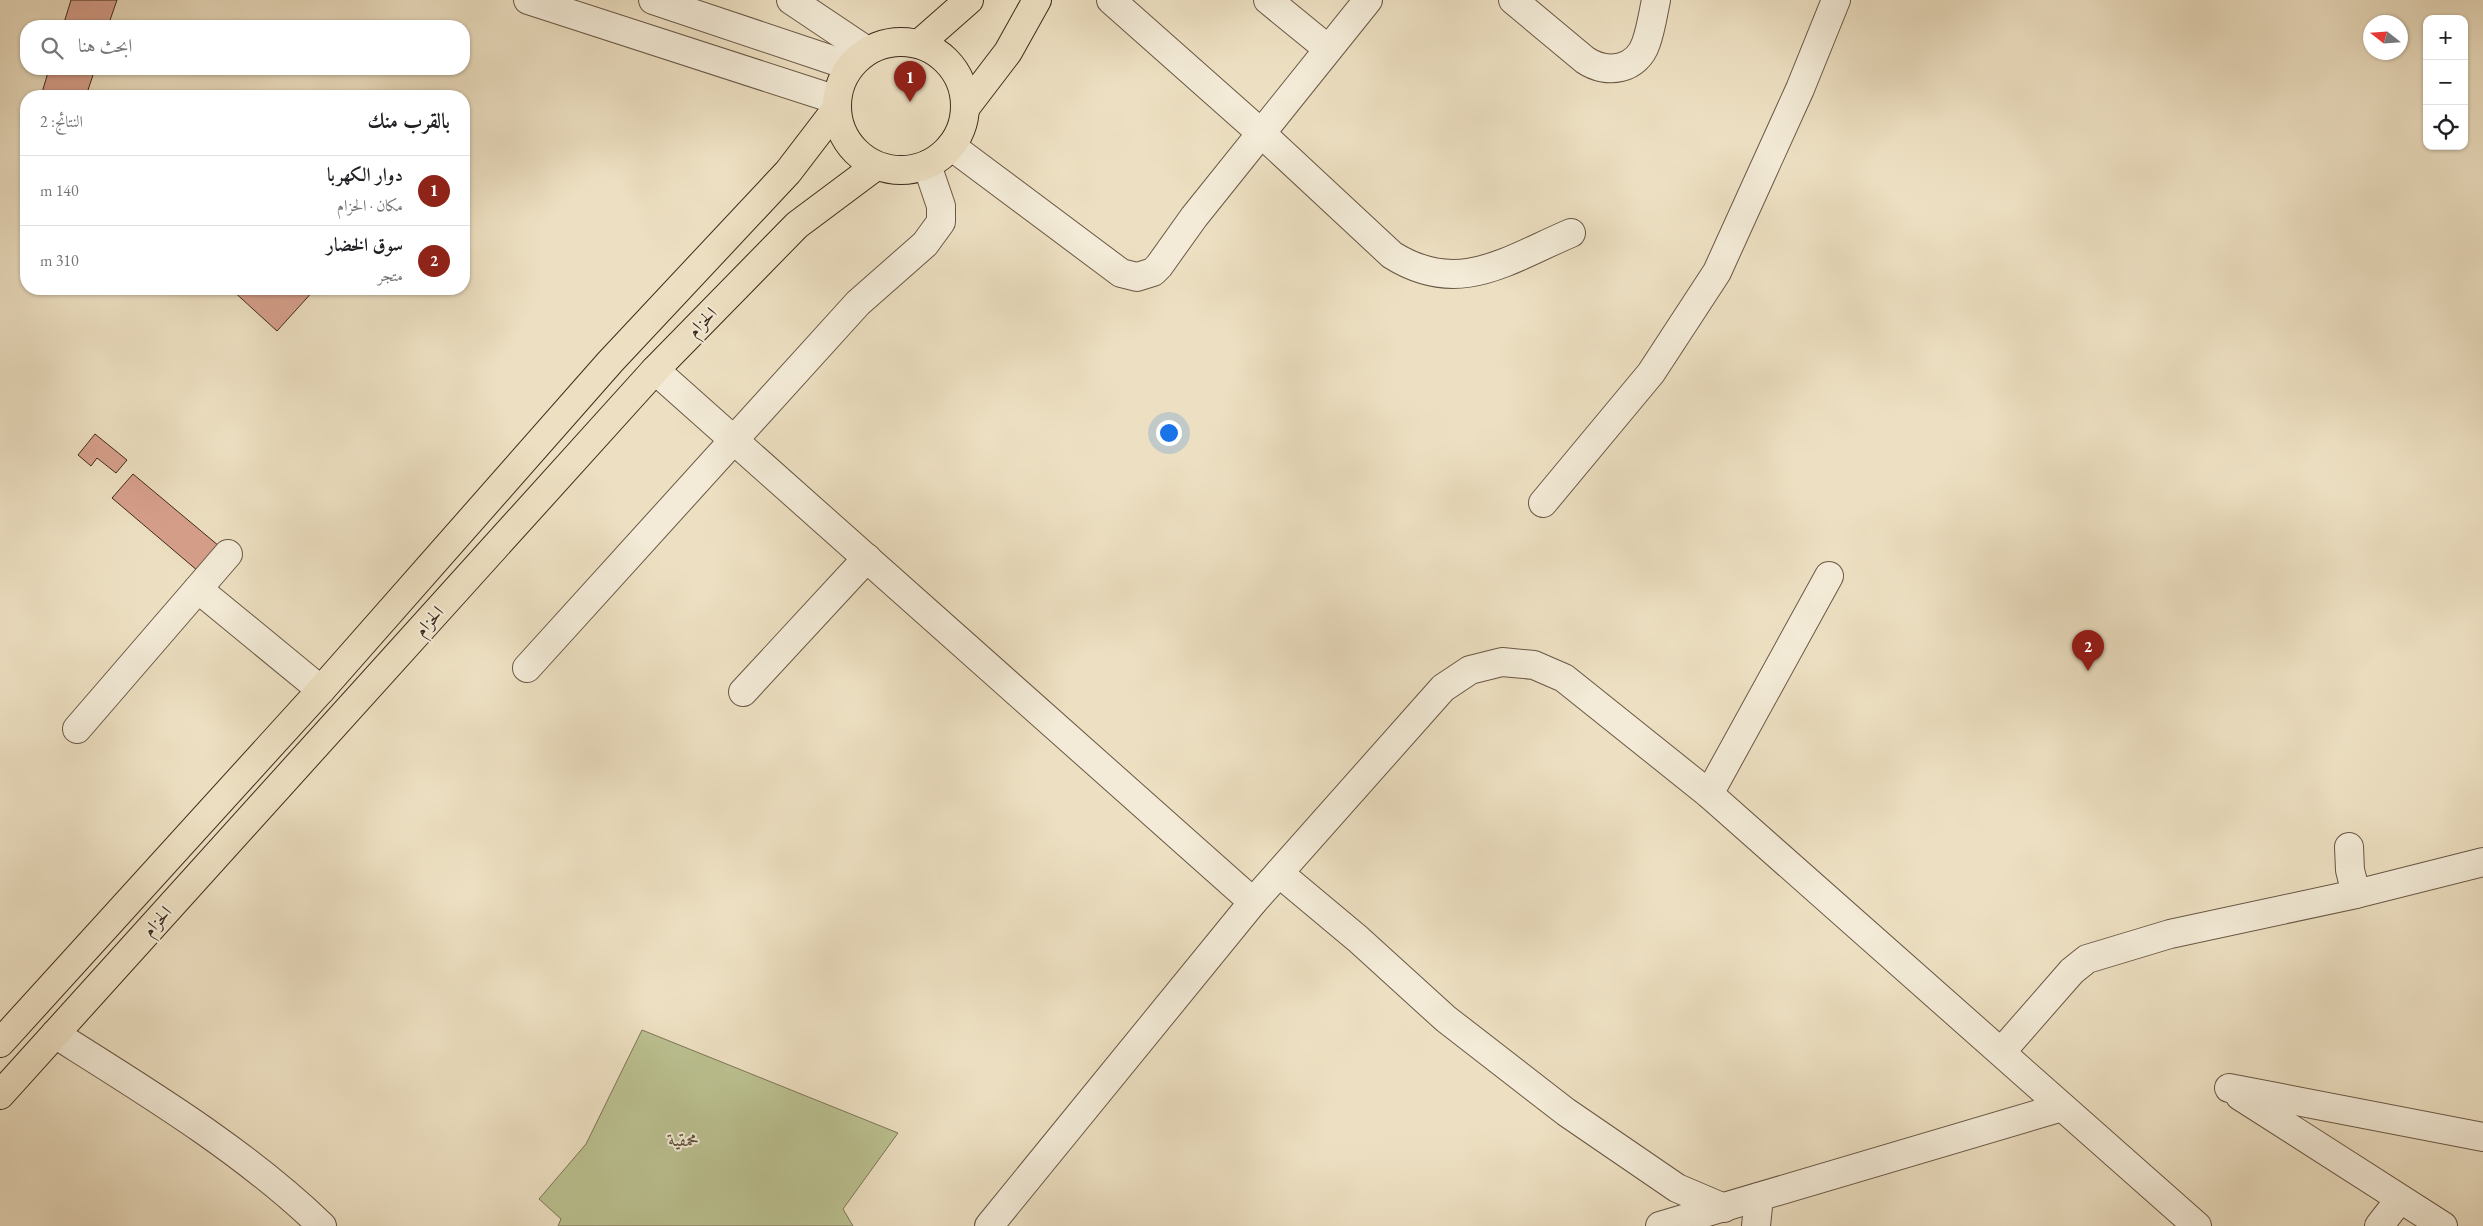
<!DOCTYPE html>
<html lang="ar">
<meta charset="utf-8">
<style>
body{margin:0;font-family:"EB Garamond",Amiri,serif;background:#f2f2f2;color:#202124;direction:rtl}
.controls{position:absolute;right:15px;top:15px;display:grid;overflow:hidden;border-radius:10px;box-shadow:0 1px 4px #0004}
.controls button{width:45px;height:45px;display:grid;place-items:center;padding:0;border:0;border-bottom:1px solid #e0e0e0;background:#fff;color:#202124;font:25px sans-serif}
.compass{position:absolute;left:2363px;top:15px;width:45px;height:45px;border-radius:50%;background:#fff;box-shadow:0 1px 4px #0004;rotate:287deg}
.you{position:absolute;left:1168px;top:432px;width:18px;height:18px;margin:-12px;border:4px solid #fff;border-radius:50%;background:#1a73e8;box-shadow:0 0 0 8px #1a73e833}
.badge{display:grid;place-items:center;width:32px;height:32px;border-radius:50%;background:#8f2418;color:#fff;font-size:16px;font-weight:700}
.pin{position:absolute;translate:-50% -41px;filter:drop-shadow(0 1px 2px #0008)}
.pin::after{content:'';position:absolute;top:26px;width:18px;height:15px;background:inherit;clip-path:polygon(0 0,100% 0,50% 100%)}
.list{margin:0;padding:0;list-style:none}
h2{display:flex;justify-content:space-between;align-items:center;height:65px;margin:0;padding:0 20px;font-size:21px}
h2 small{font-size:16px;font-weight:400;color:#757577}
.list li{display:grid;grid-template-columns:32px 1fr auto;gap:15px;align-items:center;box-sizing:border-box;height:70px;padding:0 20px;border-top:1px solid #e0e0e0}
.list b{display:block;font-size:19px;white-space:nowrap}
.list p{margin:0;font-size:16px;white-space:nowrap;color:#757577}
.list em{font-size:16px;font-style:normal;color:#757577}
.icon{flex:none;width:28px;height:28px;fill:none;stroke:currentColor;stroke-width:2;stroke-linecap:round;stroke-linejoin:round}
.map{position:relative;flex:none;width:2483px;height:1226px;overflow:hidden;direction:ltr}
.search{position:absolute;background:#fff;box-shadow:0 1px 4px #0004;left:20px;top:20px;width:450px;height:55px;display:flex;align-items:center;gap:12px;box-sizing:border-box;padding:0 18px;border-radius:20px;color:#757577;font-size:19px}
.panel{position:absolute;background:#fff;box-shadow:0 1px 4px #0004;left:20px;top:90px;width:450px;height:205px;border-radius:20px;direction:rtl}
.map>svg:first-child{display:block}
</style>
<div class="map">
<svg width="2483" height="1226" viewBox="0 0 2483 1226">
<rect width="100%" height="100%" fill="#ede0c2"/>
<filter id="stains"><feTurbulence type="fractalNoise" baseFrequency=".004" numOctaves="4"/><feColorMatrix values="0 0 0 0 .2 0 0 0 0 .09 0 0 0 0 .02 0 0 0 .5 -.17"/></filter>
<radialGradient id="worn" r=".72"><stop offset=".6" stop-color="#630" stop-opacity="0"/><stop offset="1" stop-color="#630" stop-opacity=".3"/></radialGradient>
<path fill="#bbc191" stroke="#7d7556" d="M642,1030L898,1133L843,1209L853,1226H558L561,1219L539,1199L586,1144Z"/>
<g fill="#d7a08c" stroke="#3f291b">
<path d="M71,0H117L108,26H63Z"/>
<path d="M49,69H95L86,96H41Z"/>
<path d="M231,289H315L277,331Z"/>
<path d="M95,434L127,460L116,473L97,458L91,466L78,455Z"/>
<path d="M133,474L219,546L198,571L112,498Z"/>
</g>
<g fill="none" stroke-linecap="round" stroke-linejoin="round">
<defs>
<g id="minor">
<path d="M528,0L837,100"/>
<path d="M653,0L850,66"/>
<path d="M791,0L867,51"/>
<path d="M1111,0L1261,133L1392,255C1459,297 1507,260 1571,233"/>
<path d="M1268,0L1328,49"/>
<path d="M1513,0L1585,60C1607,75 1637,70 1646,43C1651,29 1653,14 1656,0"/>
<path d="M951,146L1121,273L1137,277L1153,272L1159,266L1194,217L1368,0"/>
<path d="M655,370L1253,902"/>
<path d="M1543,503L1651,373L1717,272L1800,89L1836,0"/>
<path d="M198,589L321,690"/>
<path d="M527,668L858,303L925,244L941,222V206L927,165"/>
<path d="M743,692L867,558"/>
<path d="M77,729L228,554"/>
<path d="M1709,794L1829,576"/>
<path d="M2349,847L2350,870L2356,894"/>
<path d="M1279,873L1358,939L1446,1019L1566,1112L1677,1188L1724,1208"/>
<path d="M55,1034C147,1092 243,1150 322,1226"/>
<path d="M2002,1051L2072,971L2087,959L2170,934L2356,894L2483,862"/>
<path d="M2229,1088L2483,1137"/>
<path d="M2240,1096L2443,1226"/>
<path d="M989,1226L1253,902L1443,688L1470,670L1502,662L1534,665L1564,678L1709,794L2197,1226"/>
<path d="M1660,1226L2062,1107"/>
<path d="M1756,1226L1759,1197"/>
<path d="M2379,1226L2400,1199"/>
</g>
<g id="major">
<circle cx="901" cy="106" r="64"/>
<path d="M919,44L969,0"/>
<path d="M966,107L1008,52L1037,0"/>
<path d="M0,1043L321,690L610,362L788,172L837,108"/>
<path d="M0,1095L655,370L797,225L876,166"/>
</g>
</defs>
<use href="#minor" stroke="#6a5745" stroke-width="30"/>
<use href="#major" stroke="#3f291b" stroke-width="30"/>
<use href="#minor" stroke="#f3ebd7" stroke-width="28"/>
<use href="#major" stroke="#ede0c2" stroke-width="28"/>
</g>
<g text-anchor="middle" stroke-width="4" stroke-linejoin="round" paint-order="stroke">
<g font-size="18" fill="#3f291b" stroke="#f3ebd7">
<text transform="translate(702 322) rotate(-46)" y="6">الحزام</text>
<text transform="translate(429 621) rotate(-48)" y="6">الحزام</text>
<text transform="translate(157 921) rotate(-48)" y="6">الحزام</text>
</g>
<g font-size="18" font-style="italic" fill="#5e4f38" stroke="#f3ebd7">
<text x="684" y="1146">محمقية</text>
</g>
</g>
<rect width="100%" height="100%" filter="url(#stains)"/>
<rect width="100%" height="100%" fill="url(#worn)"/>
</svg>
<div class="controls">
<button>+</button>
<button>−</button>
<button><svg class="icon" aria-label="locate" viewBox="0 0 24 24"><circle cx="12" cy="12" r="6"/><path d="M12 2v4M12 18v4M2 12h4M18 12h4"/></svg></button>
</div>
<svg class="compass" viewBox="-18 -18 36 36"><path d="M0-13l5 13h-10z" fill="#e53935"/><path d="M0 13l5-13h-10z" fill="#757577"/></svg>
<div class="you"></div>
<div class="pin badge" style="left:910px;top:102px">1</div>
<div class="pin badge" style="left:2088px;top:671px">2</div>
<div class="search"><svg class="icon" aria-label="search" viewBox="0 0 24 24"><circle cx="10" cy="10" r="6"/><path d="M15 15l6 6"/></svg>ابحث هنا</div>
<section class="panel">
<h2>بالقرب منك<small>النتائج: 2</small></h2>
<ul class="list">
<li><span class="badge">1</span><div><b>دوار الكهربا</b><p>مكان · الحزام</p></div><em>140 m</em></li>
<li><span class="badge">2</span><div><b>سوق الخضار</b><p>متجر</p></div><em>310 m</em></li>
</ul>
</section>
</div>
